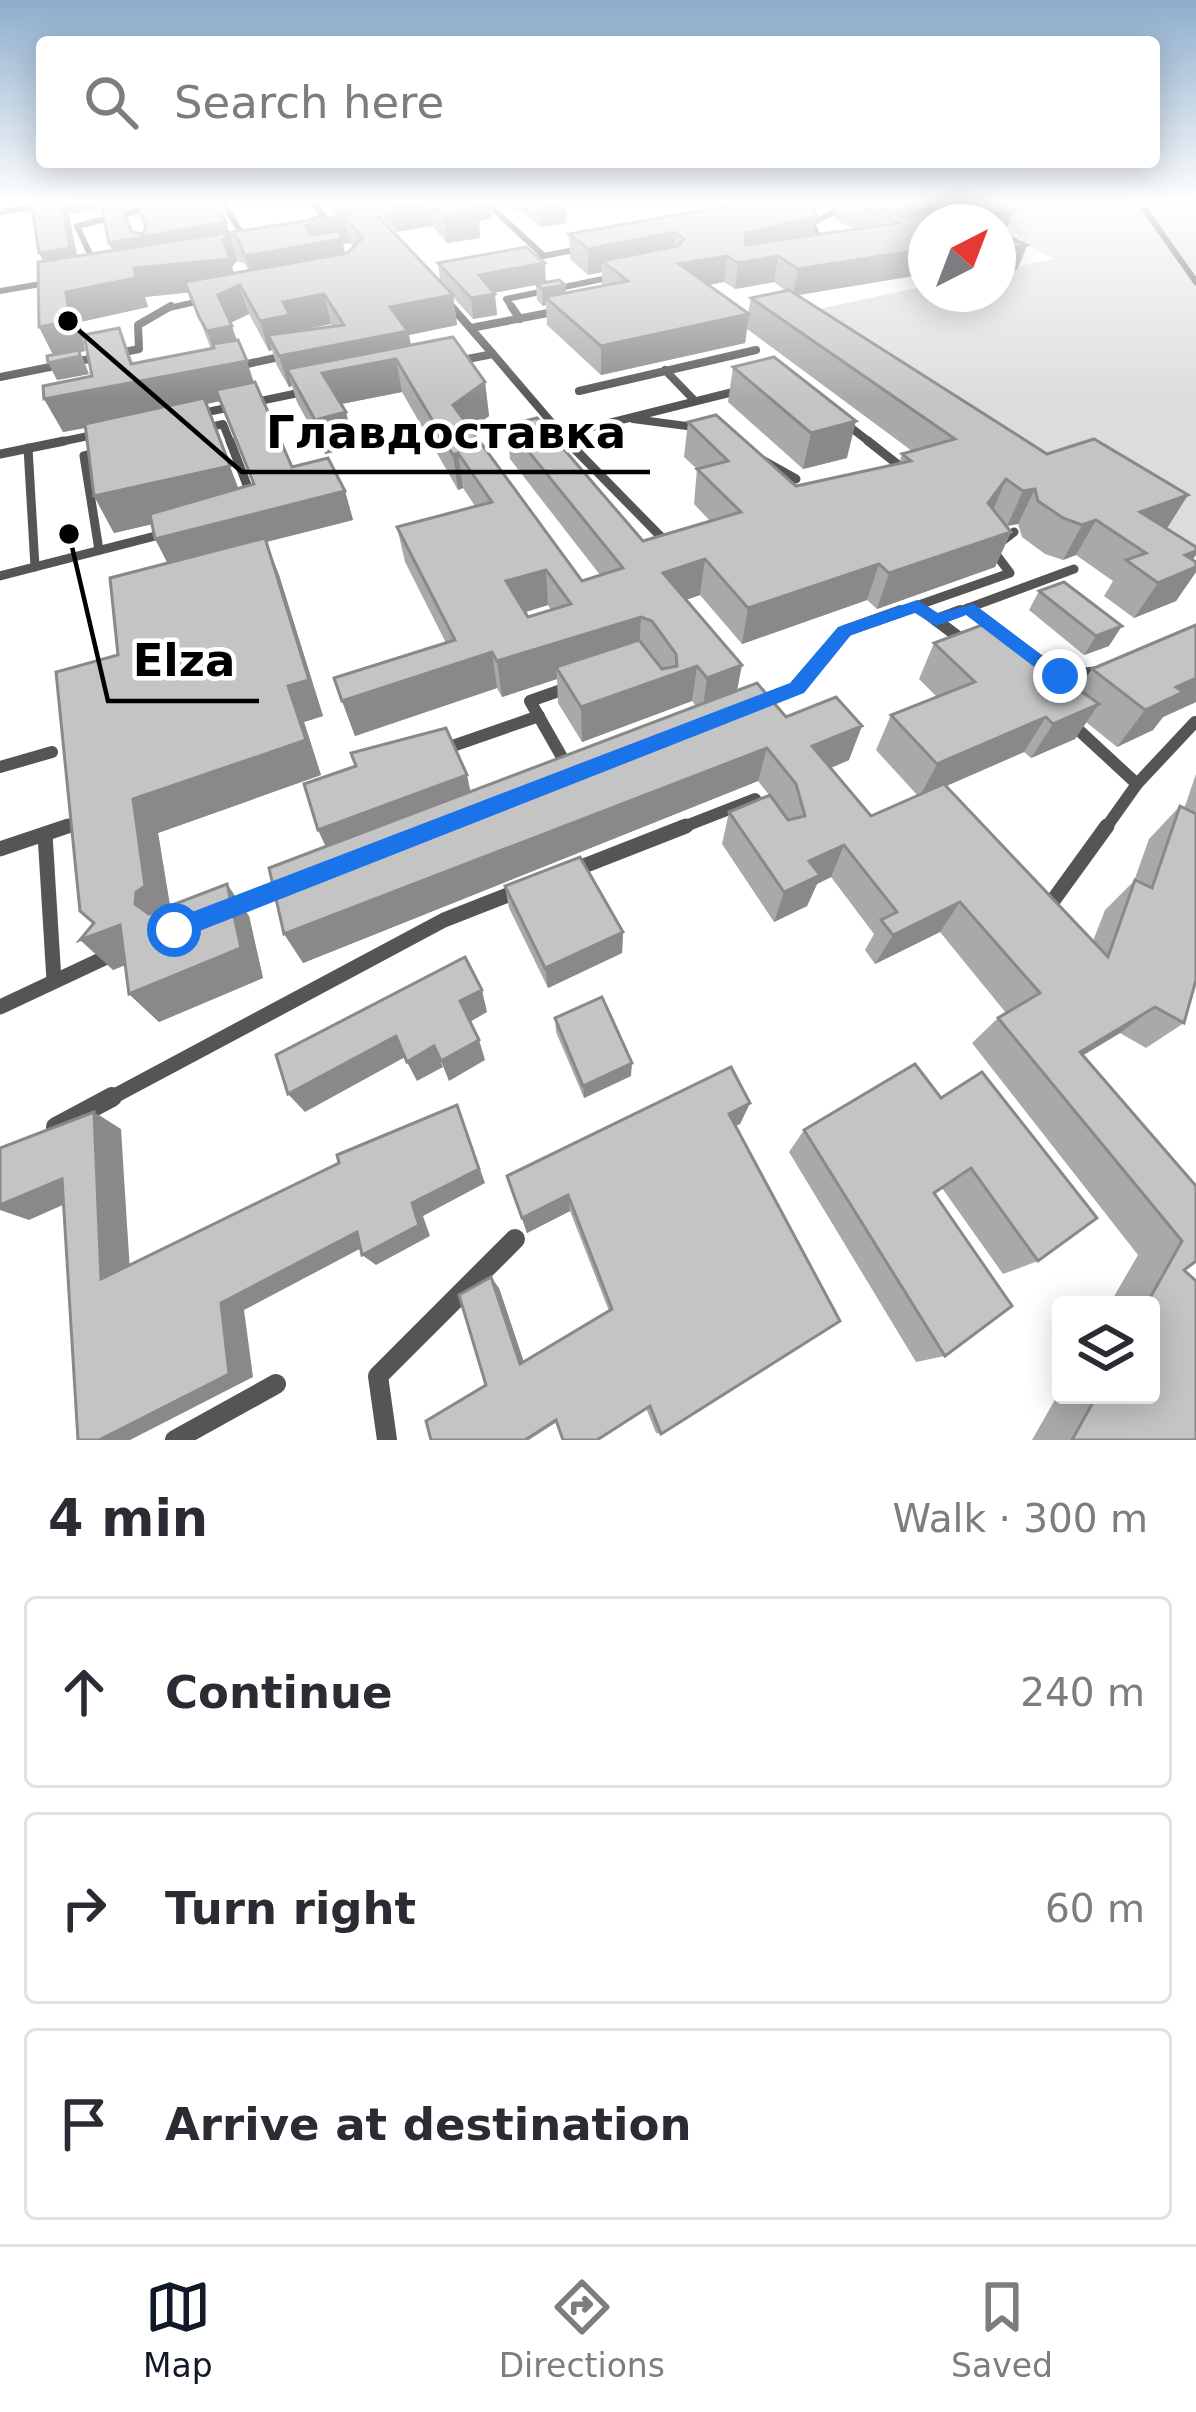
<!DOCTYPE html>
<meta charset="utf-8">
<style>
body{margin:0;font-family:"DejaVu Sans",sans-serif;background:#f7f7f7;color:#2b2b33}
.controls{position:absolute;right:36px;bottom:36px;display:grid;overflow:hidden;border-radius:12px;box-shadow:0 6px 30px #0003}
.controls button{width:108px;height:108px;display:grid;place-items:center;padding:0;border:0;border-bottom:3px solid #e1e1e2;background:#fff;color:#2b2b33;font:60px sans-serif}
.compass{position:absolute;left:908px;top:204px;width:108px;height:108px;border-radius:50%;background:#fff;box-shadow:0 6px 30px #0003;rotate:42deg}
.stop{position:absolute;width:36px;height:36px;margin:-27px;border:9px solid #1a73e8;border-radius:50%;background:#fff}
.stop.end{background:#1a73e8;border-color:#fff;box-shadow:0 3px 12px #0008}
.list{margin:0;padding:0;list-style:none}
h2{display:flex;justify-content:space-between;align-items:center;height:156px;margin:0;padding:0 48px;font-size:51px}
h2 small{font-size:39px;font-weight:400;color:#7c7c81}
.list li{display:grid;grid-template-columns:78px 1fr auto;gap:36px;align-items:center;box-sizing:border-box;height:192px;margin:0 24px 24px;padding:0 24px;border:3px solid #e1e1e2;border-radius:12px}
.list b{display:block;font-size:45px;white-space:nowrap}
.list em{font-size:39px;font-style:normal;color:#7c7c81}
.icon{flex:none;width:66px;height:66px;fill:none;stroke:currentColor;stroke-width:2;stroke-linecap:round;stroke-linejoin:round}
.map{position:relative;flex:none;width:1196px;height:1440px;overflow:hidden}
.search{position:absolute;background:#fff;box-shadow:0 6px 30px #0003;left:36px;right:36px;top:36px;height:132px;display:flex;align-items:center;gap:30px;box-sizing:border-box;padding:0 42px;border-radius:12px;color:#7c7c81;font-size:45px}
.sheet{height:804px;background:#fff}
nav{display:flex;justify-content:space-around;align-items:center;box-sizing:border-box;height:168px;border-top:3px solid #e1e1e2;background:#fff;font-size:33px;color:#7c7c81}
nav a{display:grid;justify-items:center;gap:6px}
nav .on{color:#111827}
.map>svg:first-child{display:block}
</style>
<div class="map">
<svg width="1196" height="1440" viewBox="0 0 1196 1440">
<rect width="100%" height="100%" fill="#fff"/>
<path fill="#dcdcdc" d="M1004,200H1196V555L804,312L926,286V294H998V271L1052,259L1024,242L999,211Z"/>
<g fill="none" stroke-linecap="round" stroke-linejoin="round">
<g stroke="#555" stroke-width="6">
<path d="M221,200L249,245"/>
<path d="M861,200H887"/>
<path d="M1138,200L1196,282"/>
<path d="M490,206L544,256"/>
<path d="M0,212L46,205"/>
<path d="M304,224L324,216L311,200"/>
<path d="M823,247L812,223L844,207L839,200"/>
<path d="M522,260L585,248"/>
<path d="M96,267L77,226L183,200"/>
<path d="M0,291L52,282"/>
<path d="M446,300L454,309"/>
<path d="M165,309L204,300"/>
<path d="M513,309L506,299L617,276"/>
</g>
<g stroke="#555" stroke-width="8">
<path d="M451,306L493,354"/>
<path d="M511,306L520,319"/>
<path d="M471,328L558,311"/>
<path d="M452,362L493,354L570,444"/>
<path d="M233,367L289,355"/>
<path d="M665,370L694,400"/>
<path d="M0,377L139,349L138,325L171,306"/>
<path d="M579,391L756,350"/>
<path d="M193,415L308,391"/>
<path d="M633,419L702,428"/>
<path d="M845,423L872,444"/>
<path d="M203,429L223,424L231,444"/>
<path d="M561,435L745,389"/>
<path d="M50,444L103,433"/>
</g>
<g stroke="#555" stroke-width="9">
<path d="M230,441L252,498"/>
<path d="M567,441L670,546"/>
<path d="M868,441L906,471"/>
<path d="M28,448L35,567"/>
<path d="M0,454L64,441"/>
<path d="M762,460L796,479"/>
<path d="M99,550L84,456L101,452"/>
<path d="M0,576L167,533"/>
<path d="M917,606L928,614"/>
<path d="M968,608L976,614"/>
<path d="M893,614L1010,573L992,549L1014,532"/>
<path d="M952,614L1074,569"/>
</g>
<g stroke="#555" stroke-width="12">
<path d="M924,611L969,645"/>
<path d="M972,611L1060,676L1100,672"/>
<path d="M936,620L960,611"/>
<path d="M757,704L797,688L845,631L901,611"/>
<path d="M1071,723L1137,784"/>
<path d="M438,751L539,716"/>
<path d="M567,766L530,701L570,687"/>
<path d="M0,767L52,752"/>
<path d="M59,829L74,824"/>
<path d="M678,829L755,799L764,812"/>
<path d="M1105,829L1137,784L1195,722"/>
</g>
<g stroke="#555" stroke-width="15">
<path d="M45,834L54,981"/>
<path d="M0,849L68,826"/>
<path d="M571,871L686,826"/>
<path d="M226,911L285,888"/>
<path d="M1044,913L1107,826"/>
<path d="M0,1007L113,954"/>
<path d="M107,1100L444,920L518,891"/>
</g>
<g stroke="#555" stroke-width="20">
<path d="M56,1127L112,1097"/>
<path d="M175,1440L276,1384"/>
<path d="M387,1440L378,1376L515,1239"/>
</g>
</g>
<g fill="#a9a9a9" fill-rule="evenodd">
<path d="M31,200H215L230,233L336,216L322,200H363L440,282L438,263L546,282L566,293L602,286V272L588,275L570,259L569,234L762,200L814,235L854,229L835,220L839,200L864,202V200H1006L1002,205L1005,234H1003L1027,245L1017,270L998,222L797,295L1196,547V555L1192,560L1196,562V572L1176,601L1134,618L1104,596L1113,581L1076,555L1063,560L1045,554L1022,537L1018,524L1006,526L1011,532L995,567L877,609L867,600L742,644L700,595L686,600L737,690L786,717L849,760L831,768L871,816L918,796L876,750L891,715L937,697L919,679L934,643L1078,689L1092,669L1196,625V702L1163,717L1153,730L1117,747L1086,722L1075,739L1031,758L1024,752L946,786L1093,941L1105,910L1134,881L1149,839L1180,806L1184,809L1196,774V980L1184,1023L1146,1048L1120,1033L1083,1055L1196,1186L1184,1270L1196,1440H1032L1061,1389V1395H1151V1305H1109L1138,1255L972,1043L998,1018L1006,1013L940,932L875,964L865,950L874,934L831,877L817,884L807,906L774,922L722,844L729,812L769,795L758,781L303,963L326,846L467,775L470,792L696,706L692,701L582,742L558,703L557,679L502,697L497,688L355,736L334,678L446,643L405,562L397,527L475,506L463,488L458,490L402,392L341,404L355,447L325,454L297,402L292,386L289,387L277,366L272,350L269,351L249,314L230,323L254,382L292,467L345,491L353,520L266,542L279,575L323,716L304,722L321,775L158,833L170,906L249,916L263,978L159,1022L129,994L125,965L113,970L93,924L80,911L118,655L168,563L152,524L114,533L94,496L86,428L63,432L92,376L134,364L211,349L189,292L145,297L148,307L80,322L85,351L80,352L89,374L57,380L53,355L39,327L43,261ZM135,202L145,228L143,234L132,232L120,205ZM102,208L112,251L77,256L69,214ZM350,243L353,247L345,253L343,244ZM237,261L245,264L248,270L234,273L232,267ZM724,282L735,289L774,282L786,291L751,298L748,314L708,285ZM536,285L537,300L543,306L546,305L547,325L601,375L745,343L747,329L912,451L902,454L899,463L796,486L688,422L684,457L697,469L694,504L710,521L643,541L507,425L510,459L600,575L582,581L471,429L489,416L485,382L411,345L409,335L457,325L453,297L473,319L497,315L494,293ZM331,324L333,327L295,331ZM221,401L253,484L238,488L206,404ZM548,605L551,610L528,617L525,612Z"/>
<path d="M368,200H491L492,218L479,221L480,238L447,243L432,226L396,232Z"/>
<path d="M493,200H566V223L541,227L524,213Z"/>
<path d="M733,367L847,458L803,469L728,402Z"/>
<path d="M1039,591L1109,646L1084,655L1029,610Z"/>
<path d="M505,886L623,932L622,953L548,988L509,908Z"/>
<path d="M555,1018L631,1076L584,1098L556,1032Z"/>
<path d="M915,1064L1038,1261L1003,1274L942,1188L934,1193L945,1356L916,1362L789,1152L804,1130Z"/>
<path d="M750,1103L740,1124L735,1126L661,1434L656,1433L646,1408L557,1422L529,1440H431L486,1385L499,1288L524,1362L609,1311L570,1211L527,1233L507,1176Z"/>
</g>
<g fill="#898989">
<path d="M61,200H142L69,214L80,271L50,275L39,253Z"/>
<path d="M428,200L432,226L396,232L391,206Z"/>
<path d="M462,200H491L492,218L479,221L480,238L447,243L444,216Z"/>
<path d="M566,200V223L541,227L540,201Z"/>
<path d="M929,200H936L930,222L899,228L905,204Z"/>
<path d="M1013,209L1005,234L998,236V222H968V220Z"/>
<path d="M344,216L350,243L343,244L346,258L254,285L245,256L305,226Z"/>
<path d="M817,217L812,242L743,258L746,233Z"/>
<path d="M226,222L237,261L232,267L249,314L228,324L218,295L233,288L145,297L148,307L80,322L85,351L80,352L89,374L57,380L48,363L55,358L39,327L66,292L118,265L109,243Z"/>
<path d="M675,232L674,258L602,261V272L588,275V249Z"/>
<path d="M1027,245L1017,270L998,275V251Z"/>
<path d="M926,249V274L793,296L798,269Z"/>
<path d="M727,256L724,282L677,291L679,264Z"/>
<path d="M778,256L774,282L735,289L738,263Z"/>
<path d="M545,263L546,283L481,295L479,275Z"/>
<path d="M565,285L566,301L545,297L546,305L543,306L542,289Z"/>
<path d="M324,294L331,324L295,331L299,345L268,335L272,350L269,351L260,321L283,302Z"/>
<path d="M495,294L497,315L473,319L471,298Z"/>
<path d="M453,295L457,325L409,335L414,362L396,359L402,392L331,406L287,369L292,386L289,387L279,356L390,307Z"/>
<path d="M749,314L745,343L601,375V346Z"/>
<path d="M232,326L242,357L218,361L207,331Z"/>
<path d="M119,328L140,381L247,361L257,393L206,404L244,503L114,533L94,496L206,404L63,432L44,399L131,364Z"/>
<path d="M485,382L489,416L458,439L453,405Z"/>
<path d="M346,412L355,447L325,454L315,420Z"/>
<path d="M856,421L847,458L803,469L811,433Z"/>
<path d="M458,453L463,488L458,490L453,455Z"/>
<path d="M1006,479L991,515L988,503Z"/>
<path d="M1035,489L1018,524L1007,526L1023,491Z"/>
<path d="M345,491L353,520L266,542L279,575L323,716L304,722L321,775L158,833L172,918L164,923L135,904L133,799L170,568L155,539Z"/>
<path d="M1188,495L1166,530L1140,512Z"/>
<path d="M1096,520L1076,555L1063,560L1082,525Z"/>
<path d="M1011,532L995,567L877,609L889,573Z"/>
<path d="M1196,551V555L1184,572L1196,567V572L1176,601L1134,618L1158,583L1185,555Z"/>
<path d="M705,559L700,595L660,609L663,573Z"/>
<path d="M879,564L867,600L742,644L748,608Z"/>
<path d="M546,570L548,605L510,617L506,581Z"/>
<path d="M641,617L639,653L556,667L557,679L502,697L497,661Z"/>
<path d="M1122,626L1109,646L1084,655L1096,636Z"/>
<path d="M492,652L497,688L355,736L342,701Z"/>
<path d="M742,665L735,701L702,714L707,678Z"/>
<path d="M697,666L692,701L582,742L581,707Z"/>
<path d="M1196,678V702L1163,717L1153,730L1117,747L1145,710L1176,687Z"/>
<path d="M1099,704L1075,739L1031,758L1053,724Z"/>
<path d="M1046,717L1024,752L919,798L937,764Z"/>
<path d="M862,726L849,760L802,780L812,746Z"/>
<path d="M767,748L758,781L303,963L284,934Z"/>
<path d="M467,775L473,803L330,856L318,830Z"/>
<path d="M844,845L831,877L817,884L807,906L774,922L784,892L809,861Z"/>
<path d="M227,884L249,916L263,978L159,1022L129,994Z"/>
<path d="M960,902L940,932L875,964L893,935Z"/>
<path d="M120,925L150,955L113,970L80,940Z"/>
<path d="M623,932L622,953L548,988L545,968Z"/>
<path d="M482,990L487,1012L468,1023L460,1001Z"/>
<path d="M1155,1007L1120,1033L1049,1076L1080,1052Z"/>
<path d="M396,1036L407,1056L305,1112L288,1094Z"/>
<path d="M479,1040L485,1060L449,1081L441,1061Z"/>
<path d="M434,1046L443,1067L417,1081L407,1062Z"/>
<path d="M632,1063L631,1076L584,1098L583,1086Z"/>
<path d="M750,1103L740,1124L720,1134L729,1114Z"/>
<path d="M457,1105L485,1183L423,1216L430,1236L376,1265L362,1255L412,1203Z"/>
<path d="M94,1112L121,1129L131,1288L101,1279Z"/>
<path d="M62,1179L92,1192L29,1220L0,1210V1205Z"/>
<path d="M568,1195L570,1211L527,1233L522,1218Z"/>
<path d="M357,1232L371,1243L244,1310L253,1377L130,1440H99L221,1303Z"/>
<path d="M491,1277L499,1288L526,1369L520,1364Z"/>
</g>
<g fill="#c4c4c4" stroke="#898989" stroke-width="3" fill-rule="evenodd">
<path d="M31,200H61L70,248L39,253Z"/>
<path d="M134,200H215L226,222L109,243L101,205L118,201L132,232L143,234L146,226Z"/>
<path d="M339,200H363L453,295L390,307L408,331L279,356L268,335L344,325L324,294L283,302L290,315L260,321L240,285L218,295L232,326L207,331L199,317L185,282L347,253L363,238L344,216L305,226L311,235L340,231L341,239L245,256L237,237L229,233L223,240L230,259L134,268L136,278L66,292L70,321L39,327L38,262L351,214Z"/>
<path d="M386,200H424L391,206Z"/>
<path d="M429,200H465L478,211L444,216Z"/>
<path d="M762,200H810L817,217L746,233L745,245L899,223L850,200H860L903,218L939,210L936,200H989L1013,209L968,220L974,222H926V249L798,269L778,256L738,263L727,256L679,264L749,314L601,346L545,297L628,281L602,261L678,246L684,239L675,232L588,249L569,234Z"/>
<path d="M897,200H929L905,204Z"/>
<path d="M998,232L1027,245L998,251Z"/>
<path d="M526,247L545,263L479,275L495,294L471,298L438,263Z"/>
<path d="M559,280L565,285L542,289L536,284Z"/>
<path d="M789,290L1047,454L1094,439L1188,495L1140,512L1196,547V551L1185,555L1196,562V567L1158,583L1126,560L1146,553L1096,520L1082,525L1063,518L1038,501L1035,489L1023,491L1006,479L988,503L1011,532L889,573L879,564L748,608L705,559L663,573L742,665L707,678L697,666L581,707L556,667L639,640L662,669L677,666L676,654L652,621L641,617L497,661L492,652L342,701L334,678L455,640L397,527L492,502L458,453L453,455L396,359L322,373L346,412L315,420L287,369L453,337L485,382L453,405L582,581L623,568L507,425L537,418L643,541L741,512L697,469L728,461L688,422L716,415L796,486L911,461L902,454L955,439L751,298ZM546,570L571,604L528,617L506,581Z"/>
<path d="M119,328L131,364L214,348L213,344L238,340L247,361L44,399L43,386L92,376L84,335Z"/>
<path d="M79,350L80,356L48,363L47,356Z"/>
<path d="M774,357L856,421L811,433L733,367Z"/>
<path d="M255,382L292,467L328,458L345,491L155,539L150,514L254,484L216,390Z"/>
<path d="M204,398L230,466L94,496L85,424Z"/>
<path d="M265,538L309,680L288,686L306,740L133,799L145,886L136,892L135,904L149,914L227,884L241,948L129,994L120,925L80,940L94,923L80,911L56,672L118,655L110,578Z"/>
<path d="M1064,582L1122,626L1096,636L1039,591Z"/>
<path d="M982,625L1060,684L1067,681L1099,704L1053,724L1046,717L937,764L891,715L975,682L934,643Z"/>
<path d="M1196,625V678L1176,687L1183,692L1145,710L1092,669Z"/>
<path d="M757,683L786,717L836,697L862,726L812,746L871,816L944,784L1108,957L1135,880L1152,888L1180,806L1196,814V980L1184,1023L1155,1007L1080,1052L1196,1186V1261L1184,1270L1196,1281V1440H1072L1097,1395H1151V1305H1146L1182,1241L998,1018L1040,993L960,902L893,935L881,920L897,912L844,845L809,861L820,875L784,892L729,812L770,795L788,820L805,816L796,784L767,748L284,934L269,868Z"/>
<path d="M446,728L467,775L318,830L304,784L356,766L351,753Z"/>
<path d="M580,857L623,932L545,968L505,886Z"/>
<path d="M465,957L482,990L460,1001L479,1040L441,1061L434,1046L407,1062L396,1036L288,1094L276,1055Z"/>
<path d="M602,997L632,1063L583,1086L555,1018Z"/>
<path d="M915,1064L941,1098L982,1072L1097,1218L1038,1261L971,1168L934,1193L1012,1306L945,1356L804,1130Z"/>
<path d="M731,1067L750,1103L729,1114L840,1321L661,1434L650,1406L597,1440H563L556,1420L525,1440H431L426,1421L486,1385L459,1295L491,1277L520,1364L612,1309L568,1195L522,1218L507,1176Z"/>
<path d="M457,1105L479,1169L412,1203L419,1225L362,1255L357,1232L221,1303L229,1374L99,1440H78L62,1179L0,1205V1148L94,1112L101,1279L339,1163L337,1155Z"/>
</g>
<linearGradient id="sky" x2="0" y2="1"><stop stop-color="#8cadcc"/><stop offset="0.5" stop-color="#fff"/><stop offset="1" stop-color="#fff" stop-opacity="0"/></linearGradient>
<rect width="1196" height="402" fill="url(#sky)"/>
<path fill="#1a73e8" d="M917,600L938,613L974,604L1069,676L1053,681L966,615L936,626L915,613L851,635L804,693L174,941L162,930L166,922L790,683L838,627Z"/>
<path fill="none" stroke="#000" stroke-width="4.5" d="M68 321L242 472H650M69 534L108 701H259"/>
<g fill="#000" stroke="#fff" stroke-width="4.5">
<circle cx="68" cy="321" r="12"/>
<circle cx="69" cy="534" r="12"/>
</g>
<g font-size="45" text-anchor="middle" font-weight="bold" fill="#000" stroke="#fff" stroke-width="9" stroke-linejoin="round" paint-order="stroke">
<text x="446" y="448">Главдоставка</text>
<text x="184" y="676">Elza</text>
</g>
</svg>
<div class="controls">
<button><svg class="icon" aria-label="layers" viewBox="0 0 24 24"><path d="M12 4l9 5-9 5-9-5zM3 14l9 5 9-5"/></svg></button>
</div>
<svg class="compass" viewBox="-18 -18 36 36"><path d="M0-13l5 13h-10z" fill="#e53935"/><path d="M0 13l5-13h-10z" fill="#7c7c81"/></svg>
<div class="stop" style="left:174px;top:930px"></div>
<div class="stop end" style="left:1060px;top:676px"></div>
<div class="search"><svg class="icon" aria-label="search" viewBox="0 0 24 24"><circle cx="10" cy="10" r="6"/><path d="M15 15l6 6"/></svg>Search here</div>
</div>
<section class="sheet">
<h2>4 min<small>Walk · 300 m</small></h2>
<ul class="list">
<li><svg class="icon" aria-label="ahead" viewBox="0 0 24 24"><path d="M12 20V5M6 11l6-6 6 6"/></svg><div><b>Continue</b></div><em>240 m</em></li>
<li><svg class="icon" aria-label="right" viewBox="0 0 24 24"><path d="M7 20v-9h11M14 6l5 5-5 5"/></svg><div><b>Turn right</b></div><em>60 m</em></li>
<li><svg class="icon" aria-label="arrive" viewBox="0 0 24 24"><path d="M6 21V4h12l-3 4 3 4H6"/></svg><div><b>Arrive at destination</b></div></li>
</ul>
</section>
<nav>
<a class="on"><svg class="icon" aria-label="map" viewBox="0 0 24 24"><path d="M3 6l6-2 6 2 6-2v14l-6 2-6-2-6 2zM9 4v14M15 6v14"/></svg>Map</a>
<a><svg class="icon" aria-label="directions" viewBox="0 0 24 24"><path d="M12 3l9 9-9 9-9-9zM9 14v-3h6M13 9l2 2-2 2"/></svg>Directions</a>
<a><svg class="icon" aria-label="saved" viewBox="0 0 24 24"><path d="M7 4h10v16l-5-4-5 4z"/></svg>Saved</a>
</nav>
